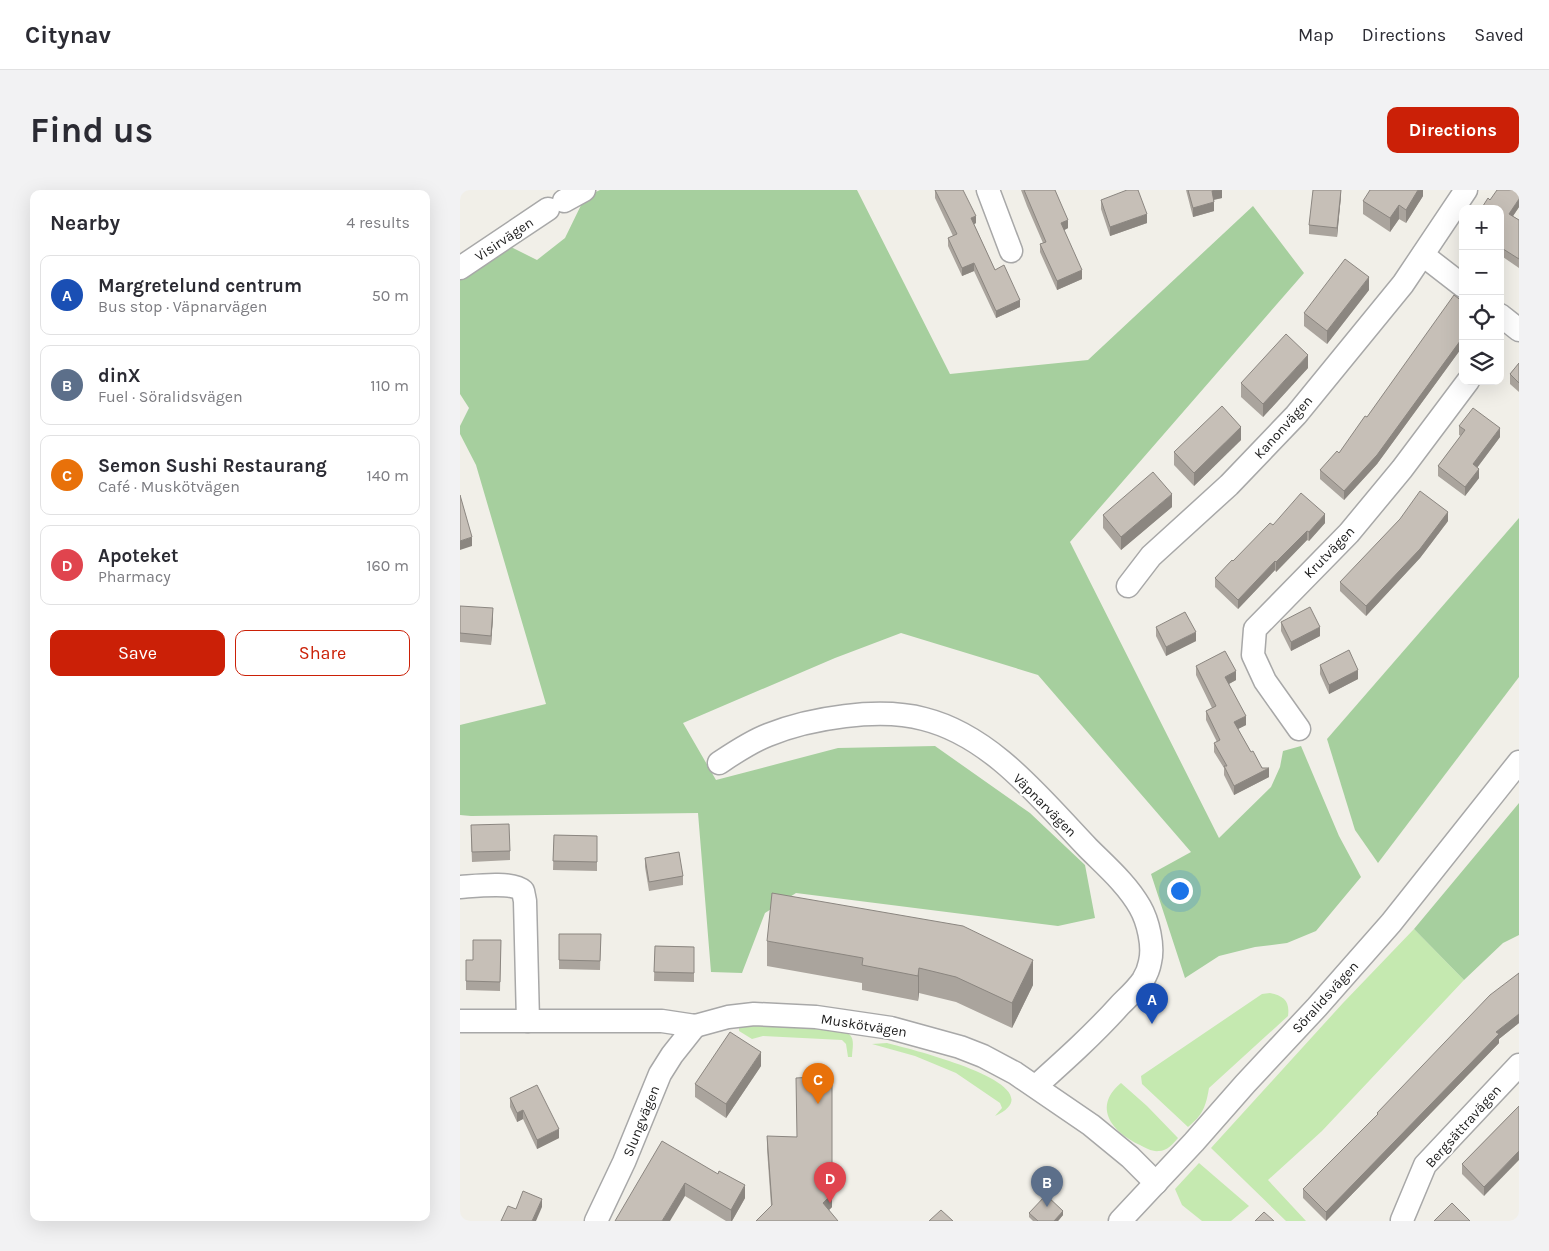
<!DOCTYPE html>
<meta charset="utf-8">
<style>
body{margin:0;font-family:Karla,sans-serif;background:#f2f2f3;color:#2b2b33}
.controls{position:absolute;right:15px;top:15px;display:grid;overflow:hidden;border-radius:10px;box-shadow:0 5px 20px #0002}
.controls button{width:45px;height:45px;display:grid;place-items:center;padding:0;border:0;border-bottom:1px solid #e1e1e2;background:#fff;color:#2b2b33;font:25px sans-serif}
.you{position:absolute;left:719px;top:700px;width:18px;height:18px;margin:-12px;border:4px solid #fff;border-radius:50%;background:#1a73e8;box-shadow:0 0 0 8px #1a73e833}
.badge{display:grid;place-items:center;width:32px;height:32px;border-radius:50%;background:#cb2007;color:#fff;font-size:16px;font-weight:700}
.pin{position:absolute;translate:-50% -41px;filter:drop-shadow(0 1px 2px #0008)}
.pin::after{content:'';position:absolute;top:26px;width:18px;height:15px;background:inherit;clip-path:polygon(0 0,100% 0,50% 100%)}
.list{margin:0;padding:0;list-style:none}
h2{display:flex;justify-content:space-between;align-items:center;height:65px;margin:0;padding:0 20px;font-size:21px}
h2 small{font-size:16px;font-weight:400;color:#7c7c81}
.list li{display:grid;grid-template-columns:32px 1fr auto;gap:15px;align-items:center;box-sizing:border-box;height:80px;margin:0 10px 10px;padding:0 10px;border:1px solid #e1e1e2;border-radius:10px}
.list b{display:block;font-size:19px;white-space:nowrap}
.list p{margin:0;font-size:16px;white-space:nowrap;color:#7c7c81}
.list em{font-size:16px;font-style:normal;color:#7c7c81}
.actions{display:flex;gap:10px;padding:15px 20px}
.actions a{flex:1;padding:11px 0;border:1px solid #cb2007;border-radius:10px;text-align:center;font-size:18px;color:#cb2007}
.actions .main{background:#cb2007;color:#fff}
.icon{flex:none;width:28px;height:28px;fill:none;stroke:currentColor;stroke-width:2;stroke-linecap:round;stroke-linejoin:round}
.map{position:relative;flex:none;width:1059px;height:1031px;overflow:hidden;border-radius:10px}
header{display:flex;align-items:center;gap:30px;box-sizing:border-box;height:70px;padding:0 25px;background:#fff;border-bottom:1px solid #e1e1e2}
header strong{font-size:24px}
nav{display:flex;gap:28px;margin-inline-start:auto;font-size:18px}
.intro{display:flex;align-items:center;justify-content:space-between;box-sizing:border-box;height:120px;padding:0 30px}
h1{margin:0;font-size:35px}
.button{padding:12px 22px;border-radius:10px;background:#cb2007;color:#fff;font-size:18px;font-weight:700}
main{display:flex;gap:30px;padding:0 30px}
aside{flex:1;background:#fff;border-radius:10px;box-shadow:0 5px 20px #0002}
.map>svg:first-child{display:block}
</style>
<header>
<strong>Citynav</strong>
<nav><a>Map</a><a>Directions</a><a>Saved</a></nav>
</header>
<div class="intro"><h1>Find us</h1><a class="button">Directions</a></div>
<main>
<aside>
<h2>Nearby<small>4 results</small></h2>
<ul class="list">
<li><span class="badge" style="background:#1a4fb4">A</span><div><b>Margretelund centrum</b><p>Bus stop · Väpnarvägen</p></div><em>50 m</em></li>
<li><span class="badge" style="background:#5c6f8a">B</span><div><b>dinX</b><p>Fuel · Söralidsvägen</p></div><em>110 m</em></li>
<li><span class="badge" style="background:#e8710a">C</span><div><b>Semon Sushi Restaurang</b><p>Café · Muskötvägen</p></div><em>140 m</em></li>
<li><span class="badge" style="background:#e0444e">D</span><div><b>Apoteket</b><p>Pharmacy</p></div><em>160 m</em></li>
</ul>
<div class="actions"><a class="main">Save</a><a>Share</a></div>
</aside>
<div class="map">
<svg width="1059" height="1031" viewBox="0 0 1059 1031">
<rect width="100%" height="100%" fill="#f1efe8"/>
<g fill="#c5e9b0">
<path d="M954,739L1004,790L862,941L808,990L846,1031H826L751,958L883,813Z"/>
<path d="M810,803C824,806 830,811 828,826L749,898C746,916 743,925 728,937L682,894L681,886L802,804Z"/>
<path d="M297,834C313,835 381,835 390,845C395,850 392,860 392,867H388L386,854L382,850L303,846L292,849L279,841V836Z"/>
<path d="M427,853C445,858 602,895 535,926L542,918L540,913L496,883L455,866L412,854Z"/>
<path d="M661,893L687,916L718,948C713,954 707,961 699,961C693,962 685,958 680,955C652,942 632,917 661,893Z"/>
<path d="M739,973L789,1016L771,1031H742L722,1015L715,999Z"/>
</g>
<g fill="#a6cf9e">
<path d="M140,0H397L490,184L628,170L793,16L844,83L610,352L759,648L811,597L820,577L823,561L841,556L879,646L901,687L856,741L827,753L795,757L759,766L725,788L691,684L731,662L578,485L441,443L375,468L223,533L256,590L378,558L475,556L570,623L625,675L635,728L598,736L336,703L305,723L282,783L251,782L238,623L11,626L0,625V535L86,514L16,275L0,244V236L9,218L0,204V89L45,54L77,70L105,48L125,7Z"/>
<path d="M1059,328V487L918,673L895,640L867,549Z"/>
<path d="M1059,613V745L1043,753L1004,790L954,739Z"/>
</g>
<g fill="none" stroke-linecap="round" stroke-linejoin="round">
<defs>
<g id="minor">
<path d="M528,0L551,61"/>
<path d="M104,11L124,0"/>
<path d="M963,65L1003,96"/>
<path d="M0,78L88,19"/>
<path d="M1040,125L1059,140"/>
<path d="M668,396L691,366L769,295L836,225L943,94L1006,0"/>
<path d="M839,539L805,491L793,465L795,439L889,343L942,279L1008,191"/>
<path d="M259,573C274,563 290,552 308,545C350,528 419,517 464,529C532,546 581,609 628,658C646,676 667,694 680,717C688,731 694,756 690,772C689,778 686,785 683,790C677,799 668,807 660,815C634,844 605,870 576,896"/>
<path d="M0,697C15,696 52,691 63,701L65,711L68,831"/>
<path d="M0,831H202L235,836L268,827L294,824L356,827L431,838L500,857L523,866L555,883L631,935L670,967L696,993"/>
<path d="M942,1030L965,975L1059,875"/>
<path d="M136,1031L164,972L200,884L212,865L235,836"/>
<path d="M660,1031L734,952L785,894L857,817L931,733L1059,572"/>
</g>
</defs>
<use href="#minor" stroke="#a8a8a8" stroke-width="25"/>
<use href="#minor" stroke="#fff" stroke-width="22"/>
</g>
<g fill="#aaa49d">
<path d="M475,0L516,33L514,34L535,80L560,117L536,128L514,81L502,86L488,56V48L493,46L475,8Z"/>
<path d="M561,0H595L608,38L604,40L622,89L597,100L580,62V54L583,53L567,16Z"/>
<path d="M726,0H762V8L754,10V21L733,27Z"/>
<path d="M963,0V6L946,33L939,29L930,42L903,24V11Z"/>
<path d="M881,6L877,47L849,44V35Z"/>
<path d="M641,10L687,33L650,46L641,19Z"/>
<path d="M1030,10L1059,17L1053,26L1059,30V78L1040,65V19Z"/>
<path d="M909,100L867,154L844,136V123Z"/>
<path d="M1003,112V156L917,274L884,310L860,289V280L879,263L907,227Z"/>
<path d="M1059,173V202L1050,194V184Z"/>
<path d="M848,178L803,227L781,207V193Z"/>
<path d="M999,236L1040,247L1017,278L1019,288L1005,306L978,286V276L1001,246L999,245Z"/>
<path d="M781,250L734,296L714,275V262Z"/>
<path d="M712,317L661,360L643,338V325Z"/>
<path d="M988,331L960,368L906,426L880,401V392Z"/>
<path d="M865,333L849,351L847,350L816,382L815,380L778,419L755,397V388L813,335Z"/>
<path d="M0,416L33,427L31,455L0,452Z"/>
<path d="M821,432L860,446L831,461L821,441Z"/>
<path d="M696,437L736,451L706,466L696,446Z"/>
<path d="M860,475L898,489L869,504L860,484Z"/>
<path d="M736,476L776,490L769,494L786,535L778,539L791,562L809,587L774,605L764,585V578L754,562V553L757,552L746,530V521L752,518L736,485Z"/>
<path d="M11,644L50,661V670L12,672Z"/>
<path d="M94,645L137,646V681L93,680Z"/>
<path d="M185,668L223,686V695L189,701L185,677Z"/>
<path d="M99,744H141L140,780L99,779Z"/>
<path d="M41,750L40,801L6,800V770H13Z"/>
<path d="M307,751L573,795L552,838L496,812L459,803L458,811L402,800V793L307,776Z"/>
<path d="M195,756L234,757V792L194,791Z"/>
<path d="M1059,783V833L1039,849V853L866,1031L843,1008V999L917,925V923Z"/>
<path d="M301,876L266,928L235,907V894Z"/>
<path d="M50,908L99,948L77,959L63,929L57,932L50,917Z"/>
<path d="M1059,916L1024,1006L1002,984V974Z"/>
<path d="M307,946L372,1017L369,1020L311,1016L307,959Z"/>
<path d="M202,951L285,1008L272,1031H266L225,1006Z"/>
<path d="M569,1023L603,1025L598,1031H573L569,1027Z"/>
</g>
<g fill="#8b8680">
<path d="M756,0H762V8L752,10V1Z"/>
<path d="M881,0V6L877,47V38Z"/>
<path d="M958,0H963V6L946,33V20Z"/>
<path d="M1059,9V17L1049,32V24Z"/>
<path d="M754,12V21L733,27V18Z"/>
<path d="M939,15V29L930,42V28Z"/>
<path d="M687,24V33L650,46V37Z"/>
<path d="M516,26V33L511,36V28Z"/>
<path d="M608,30V38L601,42V33Z"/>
<path d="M514,73V81L502,86V78Z"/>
<path d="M622,80V89L597,100V91Z"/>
<path d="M909,87V100L867,154V141Z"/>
<path d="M560,110V117L536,128V121Z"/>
<path d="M1003,147V156L917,274L884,310V301Z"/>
<path d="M848,165V178L803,227V214Z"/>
<path d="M781,237V250L734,296V283Z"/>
<path d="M1040,238V247L1013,283V274Z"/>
<path d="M1019,279V288L1005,306V297Z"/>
<path d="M712,304V317L661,360V347Z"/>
<path d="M988,322V331L960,368L906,426V416Z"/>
<path d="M865,324V333L849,351V342Z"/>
<path d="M847,341V350L816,382V372Z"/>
<path d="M12,347V356L0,360V351Z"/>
<path d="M815,371V380L778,419V410Z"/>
<path d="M33,418V427L31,455V446Z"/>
<path d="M860,437V446L831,461V452Z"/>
<path d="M736,442V451L706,466V457Z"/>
<path d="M898,480V489L869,504V495Z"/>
<path d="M776,481V490L765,496V487Z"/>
<path d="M786,526V535L774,541V532Z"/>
<path d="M809,578V587L774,605V596Z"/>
<path d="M573,770V795L552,838V813Z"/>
<path d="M459,778V803L458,811V786Z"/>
<path d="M1059,824V833L1039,849V853L866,1031V1022L1036,842Z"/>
<path d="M301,862V876L266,928V914Z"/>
<path d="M372,899V1017L363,1026V1013Z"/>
<path d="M63,920V929L57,932V923Z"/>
<path d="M99,939V948L77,959V950Z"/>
<path d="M1059,961V970L1024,1006V997Z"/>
<path d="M225,993V1006L210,1031H202Z"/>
<path d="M285,995V1008L272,1031H271V1020Z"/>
<path d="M82,1009V1017L76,1031H72Z"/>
<path d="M603,1021V1025L598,1031H594Z"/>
</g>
<g fill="#c6bfb7" stroke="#8b8680">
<path d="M475,0H503L516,26L511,28L535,80L544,75L560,110L536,121L514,73L502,78L488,48L497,44Z"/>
<path d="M564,0H595L608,30L601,33L622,80L597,91L580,54L586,52Z"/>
<path d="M667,0H678L687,24L650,37L641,10Z"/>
<path d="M728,0H756L752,1L754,12L733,18Z"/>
<path d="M853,0H881L877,38L849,35Z"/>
<path d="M910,0H958L946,20L939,15L930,28L903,11Z"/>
<path d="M1037,0H1059V9L1049,24L1059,30V69L1040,57V19H1021L1028,8L1030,10Z"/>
<path d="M885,69L909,87L867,141L844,123Z"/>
<path d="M994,105L1003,112V147L917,265L884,301L860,280L877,261L879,263L905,226L907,227Z"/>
<path d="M826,144L848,165L803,214L781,193Z"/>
<path d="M1059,173V193L1050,184Z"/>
<path d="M762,216L781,237L734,283L714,262Z"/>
<path d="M1013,218L1040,238L1013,274L1019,279L1005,297L978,276L1005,240L999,236Z"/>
<path d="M693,282L712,304L661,347L643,325Z"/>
<path d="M960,301L988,322L960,359L906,416L880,392L940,329Z"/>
<path d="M841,303L865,324L849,342L847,341L816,372L815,371L778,410L755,388L772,370L773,371L810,333L813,335Z"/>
<path d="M0,305L12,347L0,351Z"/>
<path d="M0,416L33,418L31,446L0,443Z"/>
<path d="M850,417L860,437L831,452L821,432Z"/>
<path d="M725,422L736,442L706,457L696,437Z"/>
<path d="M889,460L898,480L869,495L860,475Z"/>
<path d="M765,461L776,481L765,487L786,526L774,532L791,562L793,561L802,578H809L774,596L764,576H767L754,553L760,550L746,521L756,516L736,476Z"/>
<path d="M49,634L50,661L12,662L11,635Z"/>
<path d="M94,645L137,646V672L93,671Z"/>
<path d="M219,662L223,686L189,692L185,668Z"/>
<path d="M312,703L503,736L573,770L552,813L496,787L459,778L458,786L402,775L403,768L307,751Z"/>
<path d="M99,744H141L140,771L99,770Z"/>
<path d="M13,750H41L40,792L6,791V770H13Z"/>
<path d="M195,756L234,757V783L194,782Z"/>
<path d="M1059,783V824L1036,842L1039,844L866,1022L843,999L918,924L917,923L1030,805Z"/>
<path d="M270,842L301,862L266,914L235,894Z"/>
<path d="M372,886V1004L363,1013L378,1031H296L312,1015L307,946L337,947L336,888Z"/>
<path d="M77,895L99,939L77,950L63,920L57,923L50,908Z"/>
<path d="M1059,916V961L1024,997L1002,974Z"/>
<path d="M202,951L258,984L259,981L285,995L271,1020L225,993L202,1031H155Z"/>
<path d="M63,1001L82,1009L72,1031H41L48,1016L56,1019Z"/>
<path d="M586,1005L603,1021L594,1031H578L569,1023Z"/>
<path d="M992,1013L1010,1031H974Z"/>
<path d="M481,1020L493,1031H469Z"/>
<path d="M804,1022L814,1031H795Z"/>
</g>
<g text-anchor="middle" stroke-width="4" stroke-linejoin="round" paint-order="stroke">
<g font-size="14" fill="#212121" stroke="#fff">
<text transform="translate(44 49) rotate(-34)" y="5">Visirvägen</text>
<text transform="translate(823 237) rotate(-48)" y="5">Kanonvägen</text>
<text transform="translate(869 362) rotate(-46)" y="5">Krutvägen</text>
<text transform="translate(585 615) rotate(45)" y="5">Väpnarvägen</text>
<text transform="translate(865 807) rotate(-48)" y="5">Söralidsvägen</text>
<text transform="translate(404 835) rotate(9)" y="5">Muskötvägen</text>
<text transform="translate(181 931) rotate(-68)" y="5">Slungvägen</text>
<text transform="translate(1003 936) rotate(-48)" y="5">Bergsättravägen</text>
</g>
</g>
</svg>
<div class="controls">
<button>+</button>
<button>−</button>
<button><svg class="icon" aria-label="locate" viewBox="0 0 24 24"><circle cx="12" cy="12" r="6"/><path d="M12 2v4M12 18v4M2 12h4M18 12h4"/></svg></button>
<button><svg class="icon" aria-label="layers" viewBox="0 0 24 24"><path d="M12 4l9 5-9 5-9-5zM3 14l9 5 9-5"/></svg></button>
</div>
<div class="you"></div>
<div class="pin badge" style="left:692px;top:834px;background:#1a4fb4">A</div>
<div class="pin badge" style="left:587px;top:1017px;background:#5c6f8a">B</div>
<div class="pin badge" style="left:358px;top:914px;background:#e8710a">C</div>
<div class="pin badge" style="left:370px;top:1013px;background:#e0444e">D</div>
</div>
</main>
